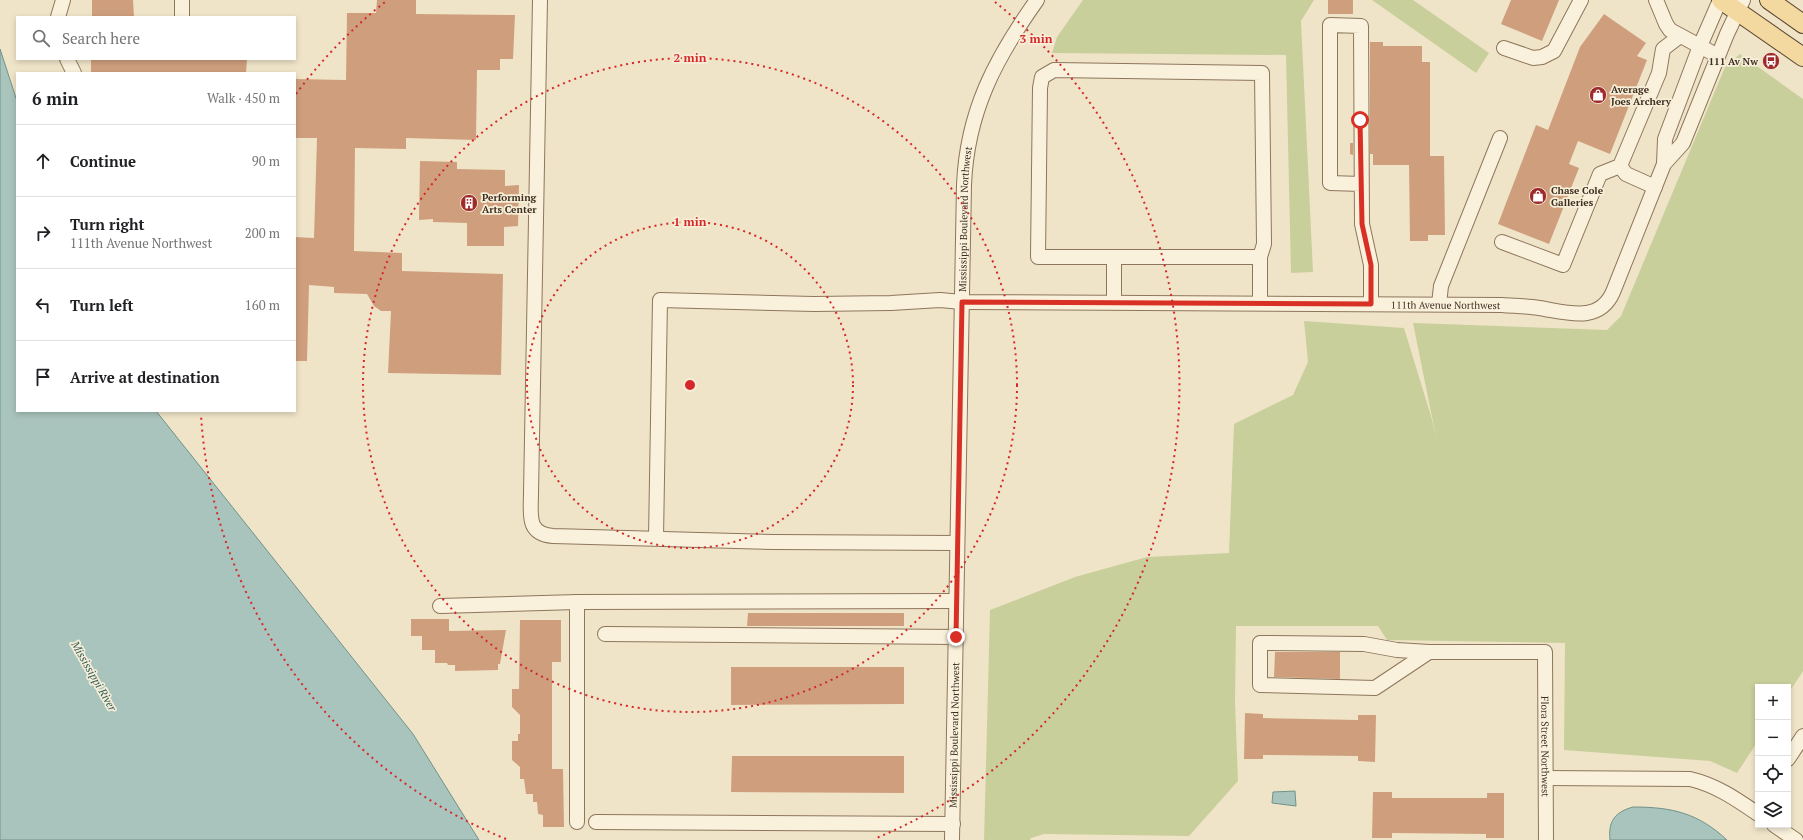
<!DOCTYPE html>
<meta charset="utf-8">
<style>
body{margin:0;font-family:"PT Serif",serif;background:#f6f6f6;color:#202124}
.controls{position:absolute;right:12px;bottom:12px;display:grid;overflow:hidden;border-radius:0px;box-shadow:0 2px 6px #0003}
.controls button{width:36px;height:36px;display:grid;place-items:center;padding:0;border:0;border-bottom:1px solid #e0e0e0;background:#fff;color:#202124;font:20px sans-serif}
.stop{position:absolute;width:12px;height:12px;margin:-9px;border:3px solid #d93025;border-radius:50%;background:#fff}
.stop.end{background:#d93025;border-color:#fff;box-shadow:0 1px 4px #0008}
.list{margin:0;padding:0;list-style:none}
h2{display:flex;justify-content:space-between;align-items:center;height:52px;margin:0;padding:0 16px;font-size:17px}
h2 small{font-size:13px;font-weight:400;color:#757577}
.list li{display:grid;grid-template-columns:26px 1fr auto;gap:12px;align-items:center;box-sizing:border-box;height:72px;padding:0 16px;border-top:1px solid #e0e0e0}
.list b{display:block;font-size:15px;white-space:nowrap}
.list p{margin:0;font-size:13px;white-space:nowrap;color:#757577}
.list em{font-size:13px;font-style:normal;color:#757577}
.icon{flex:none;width:22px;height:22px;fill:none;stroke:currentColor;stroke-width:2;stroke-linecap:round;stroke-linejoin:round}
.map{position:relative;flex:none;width:1803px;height:840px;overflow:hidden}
.search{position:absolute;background:#fff;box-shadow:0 2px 6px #0003;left:16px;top:16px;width:280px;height:44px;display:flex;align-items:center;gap:10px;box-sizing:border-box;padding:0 14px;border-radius:0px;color:#757577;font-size:15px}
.panel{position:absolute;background:#fff;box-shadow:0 2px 6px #0003;left:16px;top:72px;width:280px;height:340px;border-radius:0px}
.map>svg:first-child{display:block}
</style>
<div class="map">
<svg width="1803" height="840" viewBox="0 0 1803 840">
<rect width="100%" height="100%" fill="#f0e4c8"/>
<g fill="#c9cf9b">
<path d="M1083,0H1314L1301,21L1313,272L1291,273L1286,55L1052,53L1057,37Z"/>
<path d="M1372,0H1413L1489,53L1476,73Z"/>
<path d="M1740,54L1803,99V671L1788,694V687H1758V741L1737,773L1710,761L1564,750L1565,643L1387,640L1378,626H1236L1235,702L1238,781L1189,836L1044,834L1031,838L1030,840H984L990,610L1075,577L1147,557L1229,553L1234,424L1293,395L1308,362L1304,321L1404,328L1431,416L1436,437L1413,323L1607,330L1621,316L1725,67Z"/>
</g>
<g fill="#a9c4bc" stroke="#6f938a">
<path d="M0,49L17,101V411H156L413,734L479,840H0Z"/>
<path d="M1295,791L1296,806L1272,803L1273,792Z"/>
<path d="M1633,807C1672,807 1698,813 1727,840H1610C1608,821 1615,812 1633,807Z"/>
</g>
<g fill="#cf9f7d">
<path d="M92,0H133L134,17H92Z"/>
<path d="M377,0H416V14L515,15L513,59H500V70H477L476,140L406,138V149L355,148L354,251L402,253V271L503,274L501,375L388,373L391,311H381L374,306L367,294L334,293V287L309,285L307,361H295V237L314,238L317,138H295V79L346,80L347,13H376Z"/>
<rect x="1328" y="0" width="25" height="14"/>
<path d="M1511,0H1559L1542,41L1501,24Z"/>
<path d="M1604,14L1646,43L1637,56L1647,60L1610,154L1578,141L1569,164L1579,168L1549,244L1498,224L1536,125L1548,130L1580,47Z"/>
<path d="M1370,42H1383V46H1422V62H1430V156H1444L1445,235H1428V241H1410L1409,165H1373V154H1370Z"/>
<path d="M91,59H247L246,73H91Z"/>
<path d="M1350,143H1353V155L1350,154Z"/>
<path d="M420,161L457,162V169L505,170V186L519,185L518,226L504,227V246H467V223L433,222V219L419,220Z"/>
<path d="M748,613H904V626H747Z"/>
<path d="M411,619H449V631L506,630L500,664H498V670L455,671V665H448L447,663H435V650H422V636H411Z"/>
<path d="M520,620H561V662H552V769H563L564,827H543V815L538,814L537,802H533V794H526L524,779H520V767L512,760V741H518V734H520V715L512,707V689H519Z"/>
<path d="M1275,652H1340V679L1274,677Z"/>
<path d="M731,667H904V704L731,705Z"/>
<path d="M1245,713L1263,714V718L1358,720V715H1376L1375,762L1358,761V756L1263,755V759H1244Z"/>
<path d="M732,756H904V793L731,792Z"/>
<path d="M1373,792H1392V798H1487V793H1504V838H1486V834L1392,833V838H1372Z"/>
</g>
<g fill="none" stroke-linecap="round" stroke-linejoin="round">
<defs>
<g id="minor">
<path d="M540,0L531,493C531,514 526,534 553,536L773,542L957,543"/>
<path d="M1656,0L1666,24L1670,30L1718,56"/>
<path d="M58,17L63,0"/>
<path d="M182,17V0"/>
<path d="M1504,48L1533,58L1542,57L1554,51L1581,0"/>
<path d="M67,59L74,73"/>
<path d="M1664,164L1665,139L1700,46L1720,0"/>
<path d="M1620,166L1626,174L1655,187"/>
<path d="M1361,184L1330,183V25L1361,26L1362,224L1371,265V304"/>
<path d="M1502,242L1563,265L1600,174L1620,166L1659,73L1663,49L1680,36"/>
<path d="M1114,257V302"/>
<path d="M1260,257H1038L1040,88L1042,77L1054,70L1262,73L1264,244L1260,257V303"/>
<path d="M1439,304L1441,286L1500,138"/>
<path id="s1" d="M656,538L660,300L814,304L891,303L940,300L962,302L1502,305C1514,306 1527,306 1539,308C1566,312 1599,324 1613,292L1664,164L1683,143L1727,34L1743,0"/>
<path d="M440,606L577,602L956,601"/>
<path d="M605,634L956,637"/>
<path id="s2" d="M1429,652L1375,688L1260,685V643L1364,644L1397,650L1429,652H1545L1546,840"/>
<path d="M1788,759L1803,736"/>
<path d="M1546,778L1690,779C1716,785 1736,799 1758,814"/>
<path d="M577,822V602"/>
<path d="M596,822L953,824"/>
<path d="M1774,825L1796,840"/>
<path id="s3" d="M952,840L964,185C967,112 995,59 1037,0"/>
</g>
<g id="major">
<path d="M1721,0L1803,57"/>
<path d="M1769,0L1803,24"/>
</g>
</defs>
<use href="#minor" stroke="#8d765c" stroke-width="16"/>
<use href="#major" stroke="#5b4430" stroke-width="20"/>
<use href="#minor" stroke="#faf1dc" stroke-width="14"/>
<use href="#major" stroke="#f3d9a0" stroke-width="18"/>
</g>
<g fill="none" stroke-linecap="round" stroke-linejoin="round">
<path stroke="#d93025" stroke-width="5" d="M956,637L962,302L1371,304V265L1362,224L1360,120"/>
</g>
<g fill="none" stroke="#d62828" stroke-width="2" stroke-dasharray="2 4">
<circle cx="690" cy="385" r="163"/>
<circle cx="690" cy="385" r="327"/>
<path d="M506 839A490 490 0 0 1 201 415M296 94A490 490 0 0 1 385 2M995 2A490 490 0 0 1 874 839"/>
</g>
<defs>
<symbol id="bus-disc" viewBox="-11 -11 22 22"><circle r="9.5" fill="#9e2a2b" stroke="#f7eed8"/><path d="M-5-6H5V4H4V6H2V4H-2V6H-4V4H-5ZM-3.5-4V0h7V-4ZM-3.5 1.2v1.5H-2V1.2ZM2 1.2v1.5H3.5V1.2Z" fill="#fff"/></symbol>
<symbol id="shop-disc" viewBox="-11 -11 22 22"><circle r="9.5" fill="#9e2a2b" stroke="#f7eed8"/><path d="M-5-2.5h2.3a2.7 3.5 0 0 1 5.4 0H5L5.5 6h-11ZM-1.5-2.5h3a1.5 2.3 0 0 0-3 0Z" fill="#fff"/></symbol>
<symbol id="building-disc" viewBox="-11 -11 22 22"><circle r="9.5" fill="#9e2a2b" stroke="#f7eed8"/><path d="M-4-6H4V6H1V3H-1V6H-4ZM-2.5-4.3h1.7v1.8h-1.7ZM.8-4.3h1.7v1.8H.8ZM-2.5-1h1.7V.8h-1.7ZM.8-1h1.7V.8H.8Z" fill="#fff"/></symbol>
</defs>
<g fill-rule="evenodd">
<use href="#bus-disc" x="1761" y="51" width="20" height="20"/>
<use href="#shop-disc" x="1588" y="85" width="20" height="20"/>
<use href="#shop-disc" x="1528" y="186" width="20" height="20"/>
<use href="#building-disc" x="459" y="193" width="20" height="20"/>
</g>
<g text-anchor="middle" stroke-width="3.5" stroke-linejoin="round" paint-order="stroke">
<g font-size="10" font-weight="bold" fill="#3d2e20" stroke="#f7eed8" text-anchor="start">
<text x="1758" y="65" text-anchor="end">111 Av Nw</text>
<text x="1611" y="93">Average<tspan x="1611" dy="12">Joes Archery</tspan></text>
<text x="1551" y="194">Chase Cole<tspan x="1551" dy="12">Galleries</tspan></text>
<text x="482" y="201">Performing<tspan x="482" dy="12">Arts Center</tspan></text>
</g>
<g font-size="10" fill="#3d2e20" stroke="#f7eed8">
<text dy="4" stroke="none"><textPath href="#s3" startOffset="621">Mississippi Boulevard Northwest</textPath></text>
<text dy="4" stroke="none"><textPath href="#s1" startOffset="1024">111th Avenue Northwest</textPath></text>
<text dy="4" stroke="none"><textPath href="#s3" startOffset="105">Mississippi Boulevard Northwest</textPath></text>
<text dy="4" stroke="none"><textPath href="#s2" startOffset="602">Flora Street Northwest</textPath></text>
</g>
<g font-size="11" font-style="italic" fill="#2f5d5a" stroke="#f7eed8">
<text transform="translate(94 676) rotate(60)" y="4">Mississippi River</text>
</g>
</g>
<circle cx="690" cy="385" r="6" fill="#d62828" stroke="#f7eed8" stroke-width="2"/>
<g font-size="12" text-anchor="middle" font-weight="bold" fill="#d62828" stroke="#f7eed8" stroke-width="3.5" stroke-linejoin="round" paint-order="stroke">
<text x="1036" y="43">3 min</text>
<text x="690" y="62">2 min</text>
<text x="690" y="226">1 min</text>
</g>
</svg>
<div class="controls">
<button>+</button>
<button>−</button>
<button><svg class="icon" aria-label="locate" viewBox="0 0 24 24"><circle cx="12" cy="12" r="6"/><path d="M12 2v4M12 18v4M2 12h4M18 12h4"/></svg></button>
<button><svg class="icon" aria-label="layers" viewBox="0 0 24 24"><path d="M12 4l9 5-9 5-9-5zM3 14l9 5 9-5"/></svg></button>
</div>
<div class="stop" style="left:1360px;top:120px"></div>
<div class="stop end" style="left:956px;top:637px"></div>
<div class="search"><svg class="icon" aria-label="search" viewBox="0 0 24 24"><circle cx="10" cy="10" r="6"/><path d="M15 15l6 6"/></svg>Search here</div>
<section class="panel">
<h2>6 min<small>Walk · 450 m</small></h2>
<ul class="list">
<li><svg class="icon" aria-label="ahead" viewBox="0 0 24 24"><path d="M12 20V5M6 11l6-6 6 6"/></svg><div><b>Continue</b></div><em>90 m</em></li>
<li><svg class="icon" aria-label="right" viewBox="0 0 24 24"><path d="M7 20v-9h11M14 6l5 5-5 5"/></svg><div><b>Turn right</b><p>111th Avenue Northwest</p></div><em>200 m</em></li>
<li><svg class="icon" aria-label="left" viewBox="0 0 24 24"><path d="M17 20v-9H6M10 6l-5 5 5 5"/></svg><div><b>Turn left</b></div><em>160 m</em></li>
<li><svg class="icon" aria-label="arrive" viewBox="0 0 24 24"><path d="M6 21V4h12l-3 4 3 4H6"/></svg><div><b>Arrive at destination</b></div></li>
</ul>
</section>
</div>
